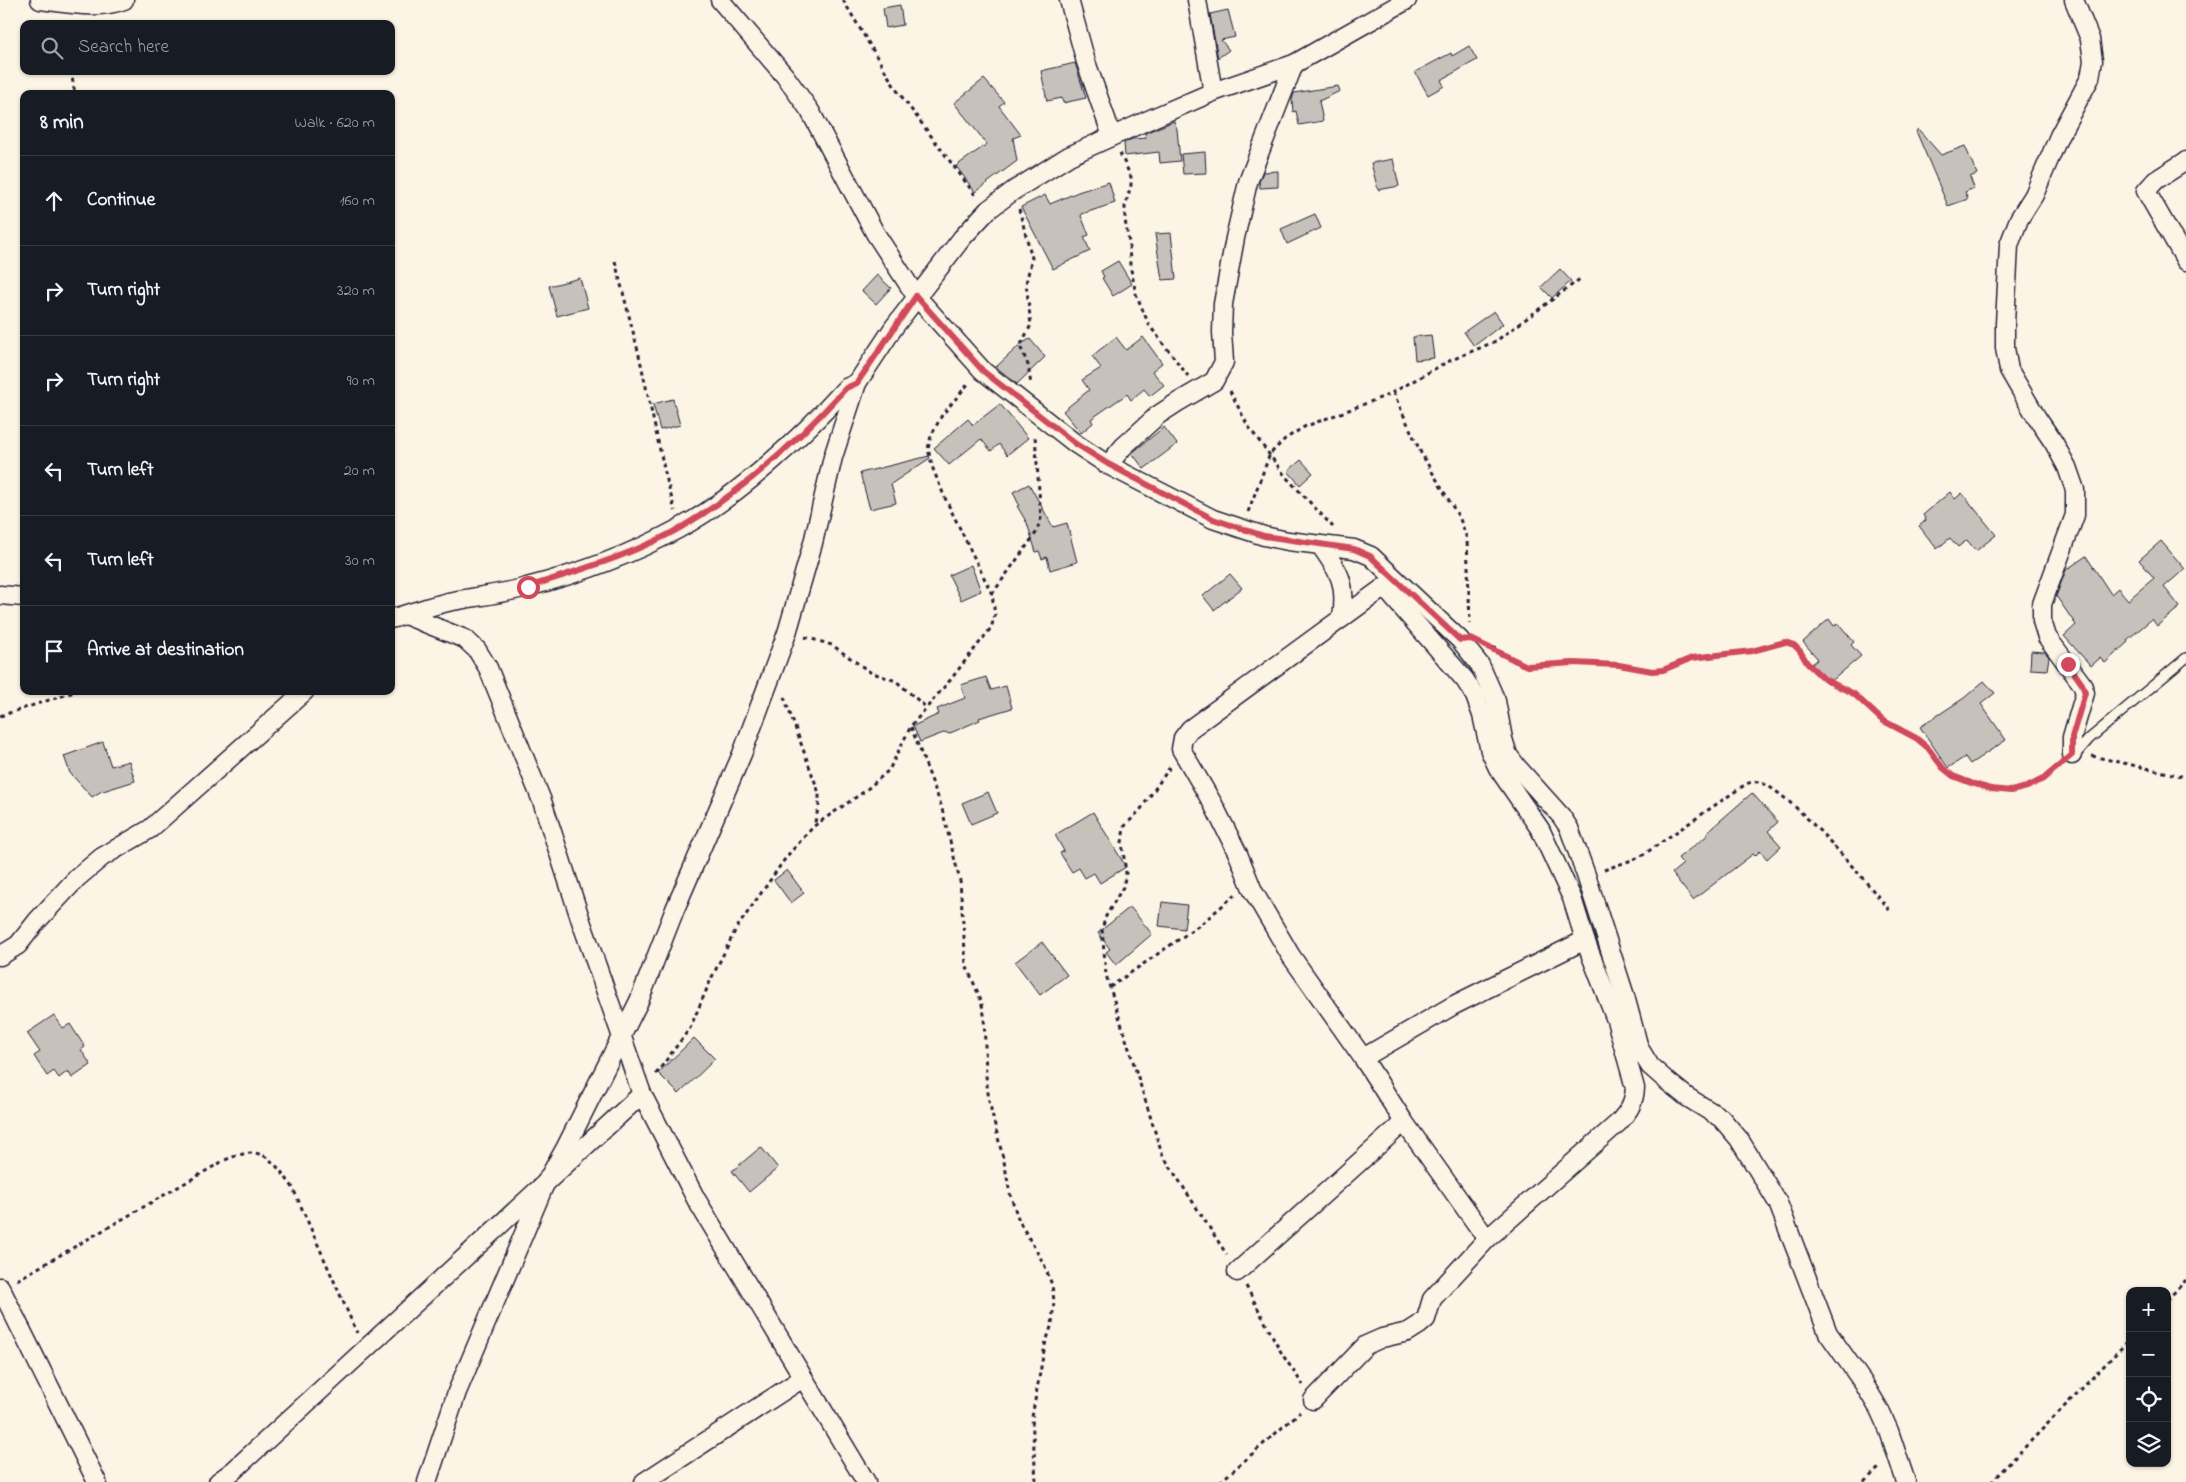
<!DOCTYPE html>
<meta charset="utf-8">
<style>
body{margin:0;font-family:"Indie Flower",sans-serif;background:#20242c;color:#f1f3f6}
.controls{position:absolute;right:15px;bottom:15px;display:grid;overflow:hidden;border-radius:10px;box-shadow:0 1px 4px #0004}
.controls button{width:45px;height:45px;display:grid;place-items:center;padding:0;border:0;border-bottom:1px solid #363941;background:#171b24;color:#f1f3f6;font:25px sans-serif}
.stop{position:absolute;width:15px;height:15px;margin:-11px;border:4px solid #d1495b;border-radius:50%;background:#fff}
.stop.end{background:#d1495b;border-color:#fff;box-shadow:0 1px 5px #0008}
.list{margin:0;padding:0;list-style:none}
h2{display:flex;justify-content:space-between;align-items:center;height:65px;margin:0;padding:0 20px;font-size:21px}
h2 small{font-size:16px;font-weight:400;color:#9ea1a6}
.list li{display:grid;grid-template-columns:32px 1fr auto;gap:15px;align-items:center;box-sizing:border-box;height:90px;padding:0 20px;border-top:1px solid #363941}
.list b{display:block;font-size:19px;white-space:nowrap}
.list em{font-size:16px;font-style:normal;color:#9ea1a6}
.icon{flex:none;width:28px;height:28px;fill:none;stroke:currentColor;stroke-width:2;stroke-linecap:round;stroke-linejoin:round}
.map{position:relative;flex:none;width:2186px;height:1482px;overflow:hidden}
.search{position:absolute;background:#171b24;box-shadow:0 1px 4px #0004;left:20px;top:20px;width:375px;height:55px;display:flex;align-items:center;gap:12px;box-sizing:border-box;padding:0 18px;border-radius:10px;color:#9ea1a6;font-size:19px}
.panel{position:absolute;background:#171b24;box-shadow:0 1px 4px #0004;left:20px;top:90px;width:375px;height:605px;border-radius:10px}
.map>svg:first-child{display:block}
</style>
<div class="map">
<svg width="2186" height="1482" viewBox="0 0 2186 1482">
<rect width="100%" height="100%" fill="#fcf5e5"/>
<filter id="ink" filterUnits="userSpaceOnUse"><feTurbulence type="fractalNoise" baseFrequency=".02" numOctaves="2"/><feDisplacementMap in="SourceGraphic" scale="10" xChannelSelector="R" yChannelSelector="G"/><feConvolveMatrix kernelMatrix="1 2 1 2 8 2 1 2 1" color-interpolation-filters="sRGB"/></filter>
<g filter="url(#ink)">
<g fill="#c6c1bb" stroke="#22223b">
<path d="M900,5L903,25L886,28L883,8Z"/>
<path d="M1228,10L1235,37L1221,40L1229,50L1218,58L1210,14Z"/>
<path d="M1469,46L1477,60L1441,80L1444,86L1428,95L1415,72L1451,53L1452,56Z"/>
<path d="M1075,63L1086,98L1063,103L1062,98L1047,101L1041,71Z"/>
<path d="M984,79L1004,102L999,106L1021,135L1013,138L1017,161L975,192L956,166L987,144L954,103Z"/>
<path d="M1338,86L1340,91L1319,101L1323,121L1299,125L1296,111L1293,112L1292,100L1294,93Z"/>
<path d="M1174,121L1177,129L1180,161L1160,163L1159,152L1125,156L1124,143L1132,139L1146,138L1145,133Z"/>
<path d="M1918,129L1941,155L1965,146L1977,174L1970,177L1974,188L1965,192L1968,199L1948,206L1916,131Z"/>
<path d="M1205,152L1206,173L1183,174L1181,154Z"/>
<path d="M1393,159L1399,186L1378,190L1371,163Z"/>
<path d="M1278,171V187L1260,188L1259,182L1263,172Z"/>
<path d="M1109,182L1115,203L1082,214L1081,216L1089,235L1084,237L1090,251L1053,269L1021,207L1045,195L1050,204L1078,192Z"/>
<path d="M1315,214L1321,228L1287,244L1281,229Z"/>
<path d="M1171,233L1176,279L1162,280L1155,234Z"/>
<path d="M1118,261L1132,284L1113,296L1102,278L1104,277L1101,271Z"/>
<path d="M1560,269L1571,281L1552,298L1541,287Z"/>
<path d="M877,275L891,288L876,304L862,291Z"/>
<path d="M580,278L588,308L557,316L549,286Z"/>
<path d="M1494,311L1503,324L1474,346L1464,332Z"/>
<path d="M1431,335L1434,358L1415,360L1413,337Z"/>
<path d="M1116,337L1126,350L1143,337L1162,363L1152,371L1164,385L1150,396L1144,389L1131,400L1127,394L1091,419L1093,423L1081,433L1063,411L1089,390L1082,380L1101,368L1092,356Z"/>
<path d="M1030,339L1045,357L1017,384L996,367L1021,344Z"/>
<path d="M673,399L680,425L660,430L653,404Z"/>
<path d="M1000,404L1028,438L1007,455L999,444L991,451L981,439L949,465L934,448L968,419L973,425Z"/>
<path d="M1164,427L1177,444L1144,469L1132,453Z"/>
<path d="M929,456L930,458L891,484L896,503L870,509L860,473Z"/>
<path d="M1301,460L1313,473L1300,485L1288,471Z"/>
<path d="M1029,484L1053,527L1067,523L1077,562L1050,570L1047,557L1042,559L1039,551L1036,552L1027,523L1017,506L1019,505L1013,492Z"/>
<path d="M1950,492L1955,499L1962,493L1996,535L1976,551L1967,540L1958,547L1950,538L1937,549L1919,526L1926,520L1923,515Z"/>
<path d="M2161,541L2185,569L2164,587L2180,607L2157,626L2152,619L2127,640L2128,642L2105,663L2100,658L2091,666L2064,636L2076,625L2056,596L2066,570L2086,556L2111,594L2118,588L2128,600L2154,578L2139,560Z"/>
<path d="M971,565L981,591L961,600L949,575Z"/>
<path d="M1230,574L1242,588L1214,610L1203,596Z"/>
<path d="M1829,619L1834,626L1838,623L1854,642L1851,645L1861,656L1828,684L1811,665L1818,659L1803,642Z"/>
<path d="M2031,651L2045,652L2049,657L2047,670L2030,669Z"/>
<path d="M986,677L991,690L1006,686L1012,708L979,718L980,720L948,734L946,732L920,742L913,726L939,714L937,709L965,698L961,685Z"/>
<path d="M1984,681L1995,693L1981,704L2006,740L1970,764L1965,757L1948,768L1920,727L1964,698Z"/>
<path d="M103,742L111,766L129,761L135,781L100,792L92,797L70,773L64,756Z"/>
<path d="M988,792L997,813L971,824L962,803Z"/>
<path d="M1752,793L1778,822L1768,831L1781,846L1767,859L1760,851L1755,856L1753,854L1693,900L1672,873L1683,864L1678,858L1708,835L1706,833Z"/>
<path d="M1093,812L1126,867L1100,883L1094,873L1085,878L1079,868L1072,872L1060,853L1064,851L1055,835Z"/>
<path d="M787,870L804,893L791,903L774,880Z"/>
<path d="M1162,902L1187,905L1184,929L1159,926Z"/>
<path d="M1130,907L1152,934L1116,965L1106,952L1110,949L1098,933Z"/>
<path d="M1042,942L1067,975L1040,995L1015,962Z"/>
<path d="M54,1015L63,1028L70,1024L85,1047L81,1050L91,1065L72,1078L68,1071L59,1078L54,1071L47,1076L34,1056L40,1052L27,1033Z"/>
<path d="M694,1038L715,1059L679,1094L658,1073Z"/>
<path d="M761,1147L778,1168L749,1192L732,1171Z"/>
</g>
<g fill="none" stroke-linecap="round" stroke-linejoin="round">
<defs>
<path id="lane" d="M2076,754L2089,739L2186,658"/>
<g id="street">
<path d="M40,0C67,3 98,10 124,0"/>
<path d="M720,0L785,76L810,111L875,233L916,296L983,371L1076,444L1108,465L1213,519L1264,536L1288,541L1354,549L1371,556L1460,640L1480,665L1496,701L1503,739L1508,755L1517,767L1561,816L1569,828L1586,875L1625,996L1639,1048L1650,1066L1667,1081L1687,1097L1721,1118L1739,1139L1778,1203L1828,1333L1864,1384L1879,1409L1889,1431L1906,1482"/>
<path d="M1069,0L1086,62L1112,136"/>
<path d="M1197,0L1213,92"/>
<path d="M2186,161L2156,180L2146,191L2186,261"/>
<path d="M1108,465L1123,447L1158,415L1178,402L1214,381L1224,362L1222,332L1223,304L1235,238L1248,182L1294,64"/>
<path d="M1320,545C1340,573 1347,583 1342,618"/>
<path d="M1394,580L1190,729L1183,738L1181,749L1213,804L1238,854L1253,891L1291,956L1363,1058L1404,1122L1487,1239"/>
<path d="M0,595L24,597"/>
<path d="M405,615L465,639L477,650L488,668L542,801L581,921L642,1094L696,1199L866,1482"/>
<path d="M391,619C411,613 432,605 453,601C478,596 502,594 527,587C578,574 632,554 678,529C736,498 802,437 846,388L857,383"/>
<path d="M2072,755V737L2085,693L2082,684L2047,637L2042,621V604L2075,515V490L2067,467L2054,443L2037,418L2009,370L2005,348V324L2009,245L2019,219L2034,195L2059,136L2090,78L2093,61L2090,39L2074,0"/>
<path d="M0,956L18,945L37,921L77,878L102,857L150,829L305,691"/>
<path d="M1363,1058L1454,1005L1585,940"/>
<path d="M1237,1272L1404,1122"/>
<path d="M0,1287L97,1482"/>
<path d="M1313,1400L1366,1345L1382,1338L1408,1332L1419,1325L1426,1319L1432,1299L1487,1239L1618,1123C1628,1112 1634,1104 1635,1088L1616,1020L1585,940L1572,898L1540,829L1498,768L1490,751L1482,715L1475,696L1465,680L1385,588"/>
<path d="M218,1482L233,1471L642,1094"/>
<path d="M427,1482L457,1392L544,1186L565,1149L639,1001L675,909L742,754L787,633L813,543L833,457L857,383L894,327L962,238L988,210L1013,191L1069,156L1155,117L1213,92L1294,64L1407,0"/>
<path d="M644,1482L803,1378"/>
</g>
</defs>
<use href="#lane" stroke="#22223b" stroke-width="12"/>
<use href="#street" stroke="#22223b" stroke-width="21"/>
<g stroke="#22223b" stroke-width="3" stroke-dasharray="4 4" stroke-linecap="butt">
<path d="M843,0L896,89L976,196"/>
<path d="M71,71L75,94"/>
<path d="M1120,153L1131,177V185L1125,206V220L1129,243L1130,265L1136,294L1149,325L1188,376"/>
<path d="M1019,209L1032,258L1026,283L1031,325L1020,346L1028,365L1031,385"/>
<path d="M615,261L639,355L665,473L675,511"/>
<path d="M1230,391L1248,426L1286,477L1333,527"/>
<path d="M1393,392L1421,453L1460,519L1467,539L1470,623"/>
<path d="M1248,512L1270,454L1285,439L1304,427L1388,395L1447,362L1496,341L1580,279"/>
<path d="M992,594L1036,533L1041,518L1035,436"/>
<path d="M805,637L832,645L870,672L896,681L927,708"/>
<path d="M1492,647L1518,663L1527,666L1573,663L1619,665L1653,671L1663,670L1692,658L1752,651L1785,642L1794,645L1800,651L1807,663L1824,679L1854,694L1882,720L1916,738L1928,748L1943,768L1953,776L1991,789L2011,791L2027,787L2043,779L2058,766"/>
<path d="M784,697L819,793V805L814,826"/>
<path d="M0,716L77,691"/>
<path d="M911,727L941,805L960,881L966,965L981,1000L984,1014L986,1076L989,1101L1005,1166L1010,1194L1019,1221L1044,1264L1052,1285L1054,1301L1052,1324L1045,1345L1032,1417L1036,1482"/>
<path d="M2092,756L2186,777"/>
<path d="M1170,767L1141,809L1124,827L1122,843L1126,873L1123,887L1106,916L1102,929L1106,975L1162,1154L1227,1255"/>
<path d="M1604,870L1640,857L1740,788C1746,784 1751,781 1758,782C1788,788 1869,885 1890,911"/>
<path d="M1110,987L1201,924L1236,894"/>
<path d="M656,1074L690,1028L712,977L736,929L787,856L814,826L865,791L889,770L911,726L951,679L991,628L995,615L992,594L945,498L933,469L928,449L931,436L942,415L969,383"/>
<path d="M17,1280L223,1161C261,1144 269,1155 292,1186L357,1333"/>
<path d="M1246,1286L1282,1354L1303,1385"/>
<path d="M2167,1300L2186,1280"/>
<path d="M1220,1482L1300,1412"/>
<path d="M1864,1482L1881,1466"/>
<path d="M1991,1482L2130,1339"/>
</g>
<use href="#lane" stroke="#fcf5e5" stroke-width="9"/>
<use href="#street" stroke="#fcf5e5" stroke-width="18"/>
</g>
</g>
<g fill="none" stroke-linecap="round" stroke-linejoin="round" filter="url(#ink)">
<path stroke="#d1495b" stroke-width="6" d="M528,587C579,570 633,555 680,528C742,492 798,441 846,388L857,383L916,296L983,371L1076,444L1108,464L1213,519L1264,536L1354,549L1370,556L1460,640L1471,639L1527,666L1573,663L1619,665L1652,671L1663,670L1692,658L1752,651L1785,642L1794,645L1800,651L1807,663L1824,679L1854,694L1882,720L1916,738L1928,748L1943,768L1953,776L1971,783L1991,789L2011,791L2027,787L2043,779L2072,755V737L2085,693L2082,684L2068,664"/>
</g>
</svg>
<div class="controls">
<button>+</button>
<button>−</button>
<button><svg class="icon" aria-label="locate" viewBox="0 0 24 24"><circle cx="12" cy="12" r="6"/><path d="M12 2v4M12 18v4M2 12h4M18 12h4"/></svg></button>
<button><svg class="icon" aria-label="layers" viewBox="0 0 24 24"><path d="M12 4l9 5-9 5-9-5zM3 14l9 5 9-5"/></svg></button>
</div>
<div class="stop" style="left:528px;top:587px"></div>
<div class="stop end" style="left:2068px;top:664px"></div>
<div class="search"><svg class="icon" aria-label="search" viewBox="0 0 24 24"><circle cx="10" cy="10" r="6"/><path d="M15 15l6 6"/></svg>Search here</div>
<section class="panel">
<h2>8 min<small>Walk · 620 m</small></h2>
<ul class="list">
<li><svg class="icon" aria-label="ahead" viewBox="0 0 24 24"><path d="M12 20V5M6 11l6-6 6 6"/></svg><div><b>Continue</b></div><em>160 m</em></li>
<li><svg class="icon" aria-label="right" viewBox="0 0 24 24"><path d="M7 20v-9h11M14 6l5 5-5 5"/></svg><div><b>Turn right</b></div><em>320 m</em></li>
<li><svg class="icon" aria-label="right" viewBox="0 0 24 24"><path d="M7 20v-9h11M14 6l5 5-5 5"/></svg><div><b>Turn right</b></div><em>90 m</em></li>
<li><svg class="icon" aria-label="left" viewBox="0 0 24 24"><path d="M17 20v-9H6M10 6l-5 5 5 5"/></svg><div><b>Turn left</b></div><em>20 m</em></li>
<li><svg class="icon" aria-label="left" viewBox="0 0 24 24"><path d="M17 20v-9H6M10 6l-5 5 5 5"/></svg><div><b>Turn left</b></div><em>30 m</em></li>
<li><svg class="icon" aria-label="arrive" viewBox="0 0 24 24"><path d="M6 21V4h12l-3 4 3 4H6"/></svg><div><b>Arrive at destination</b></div></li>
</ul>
</section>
</div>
